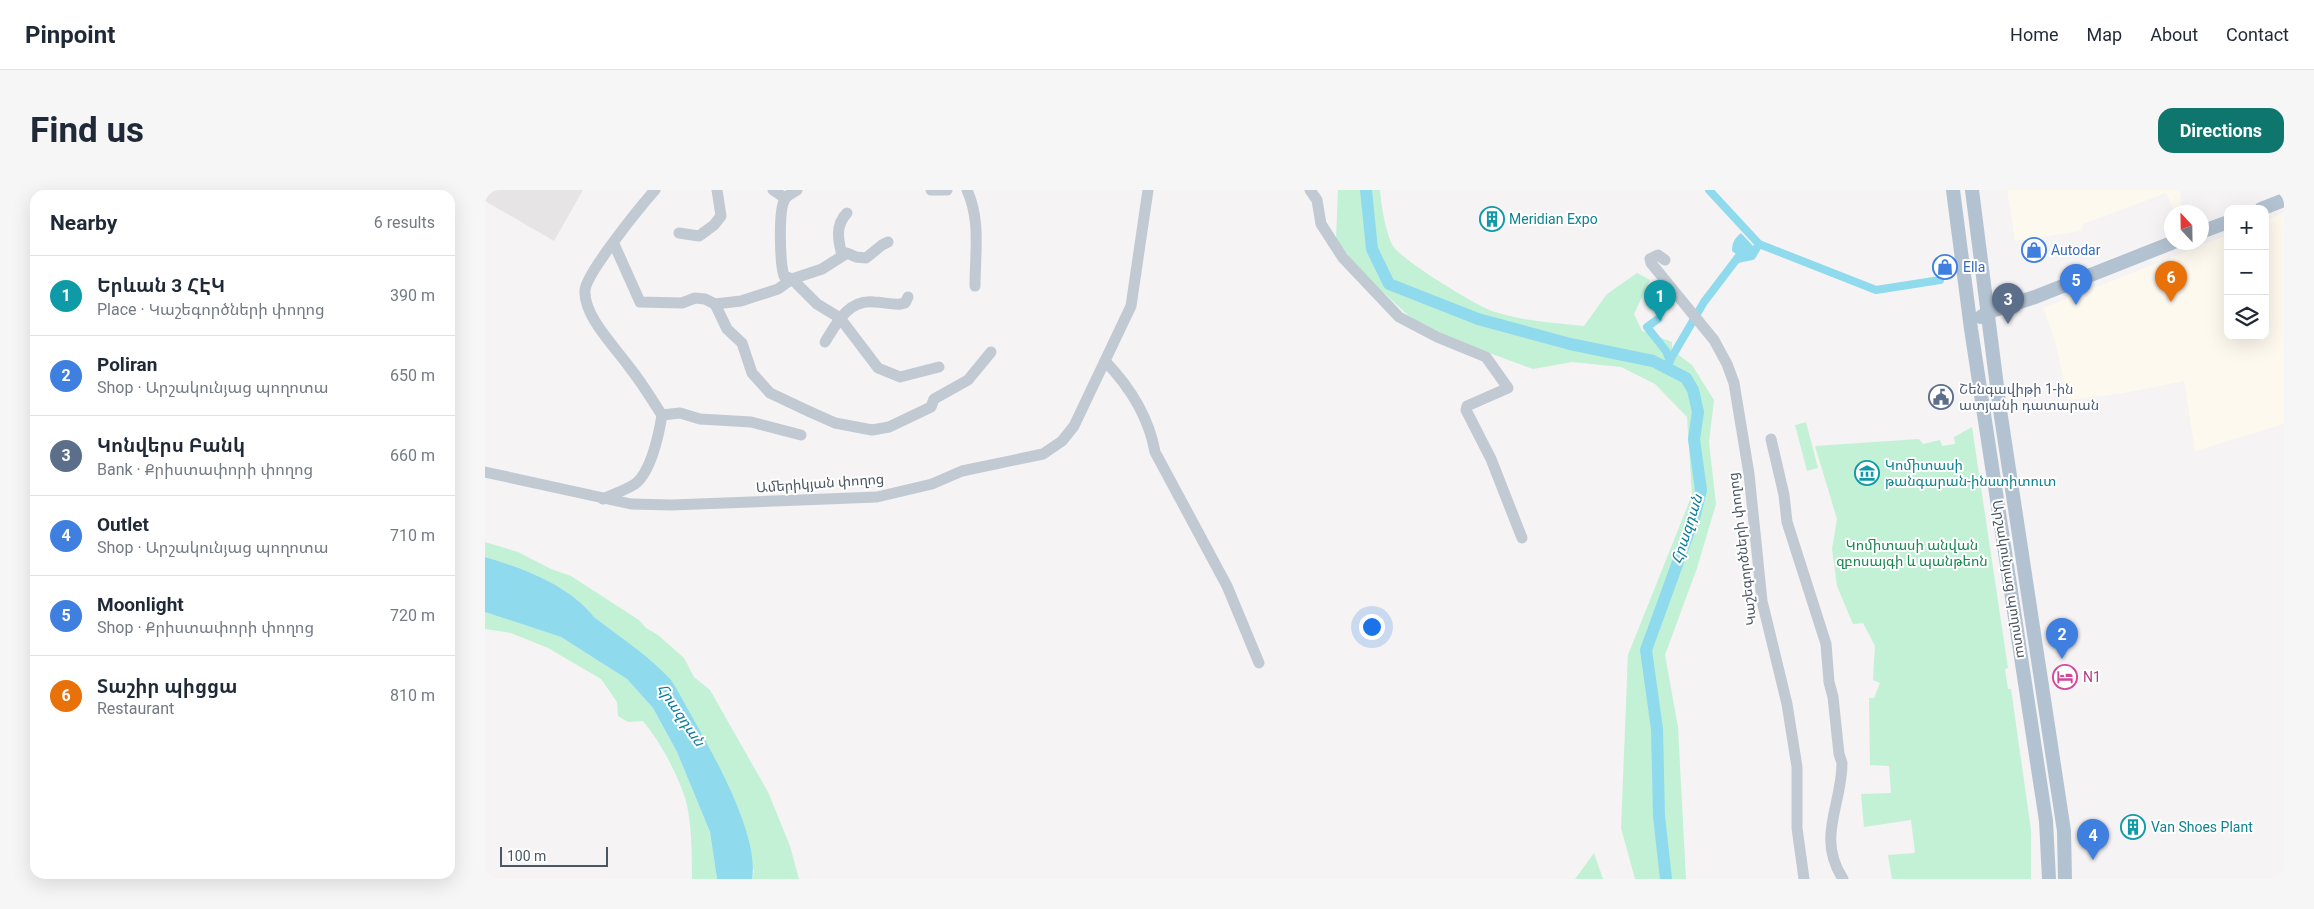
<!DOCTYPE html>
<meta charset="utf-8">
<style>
body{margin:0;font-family:Roboto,"Noto Sans Armenian",sans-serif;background:#f6f6f7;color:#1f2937}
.controls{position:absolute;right:15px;top:15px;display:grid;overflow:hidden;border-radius:10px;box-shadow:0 5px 20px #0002}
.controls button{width:45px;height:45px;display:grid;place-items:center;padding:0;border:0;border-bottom:1px solid #e0e1e3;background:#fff;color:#1f2937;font:25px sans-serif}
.compass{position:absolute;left:1679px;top:15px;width:45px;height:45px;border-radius:50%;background:#fff;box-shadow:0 5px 20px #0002;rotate:338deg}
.scale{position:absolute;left:15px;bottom:12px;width:108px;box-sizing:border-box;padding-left:5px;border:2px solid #4a5661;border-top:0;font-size:14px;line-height:18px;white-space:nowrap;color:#4a5661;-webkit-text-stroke:4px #fff;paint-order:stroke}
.you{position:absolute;left:886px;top:436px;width:18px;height:18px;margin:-12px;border:4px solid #fff;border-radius:50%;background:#1a73e8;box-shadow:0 0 0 8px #1a73e833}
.badge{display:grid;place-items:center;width:32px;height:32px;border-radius:50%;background:#0f766e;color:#fff;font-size:16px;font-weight:700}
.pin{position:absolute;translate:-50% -41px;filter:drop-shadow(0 1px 2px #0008)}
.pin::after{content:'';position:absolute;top:26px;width:18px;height:15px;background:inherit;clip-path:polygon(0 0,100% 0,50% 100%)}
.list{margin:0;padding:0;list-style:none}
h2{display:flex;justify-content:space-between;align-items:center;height:65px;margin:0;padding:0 20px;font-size:21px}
h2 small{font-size:16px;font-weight:400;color:#747a83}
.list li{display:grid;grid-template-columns:32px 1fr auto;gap:15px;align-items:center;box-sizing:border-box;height:80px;padding:0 20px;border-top:1px solid #e0e1e3}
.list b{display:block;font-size:19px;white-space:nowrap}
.list p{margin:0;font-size:16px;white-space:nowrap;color:#747a83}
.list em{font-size:16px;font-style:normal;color:#747a83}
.icon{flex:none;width:28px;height:28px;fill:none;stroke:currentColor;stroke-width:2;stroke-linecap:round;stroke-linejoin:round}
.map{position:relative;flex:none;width:1799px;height:689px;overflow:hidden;border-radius:15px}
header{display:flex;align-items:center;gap:30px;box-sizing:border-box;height:70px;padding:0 25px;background:#fff;border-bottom:1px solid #e0e1e3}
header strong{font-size:24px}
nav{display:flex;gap:28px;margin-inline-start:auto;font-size:18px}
.intro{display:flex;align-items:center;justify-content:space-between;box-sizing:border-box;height:120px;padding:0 30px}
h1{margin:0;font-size:35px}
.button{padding:12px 22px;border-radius:15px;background:#0f766e;color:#fff;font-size:18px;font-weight:700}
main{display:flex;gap:30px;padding:0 30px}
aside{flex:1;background:#fff;border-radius:15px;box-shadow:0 5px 20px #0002}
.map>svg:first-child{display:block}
</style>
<header>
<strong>Pinpoint</strong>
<nav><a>Home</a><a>Map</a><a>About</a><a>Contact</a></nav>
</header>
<div class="intro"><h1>Find us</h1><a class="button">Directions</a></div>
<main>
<aside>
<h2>Nearby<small>6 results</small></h2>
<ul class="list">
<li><span class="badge" style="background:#0f9aa8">1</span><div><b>Երևան 3 ՀԷԿ</b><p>Place · Կաշեգործների փողոց</p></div><em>390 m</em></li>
<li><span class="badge" style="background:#3f7fe0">2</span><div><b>Poliran</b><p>Shop · Արշակունյաց պողոտա</p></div><em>650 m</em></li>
<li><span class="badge" style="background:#5c6f8a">3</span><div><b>Կոնվերս Բանկ</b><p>Bank · Քրիստափորի փողոց</p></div><em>660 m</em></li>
<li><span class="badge" style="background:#3f7fe0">4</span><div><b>Outlet</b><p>Shop · Արշակունյաց պողոտա</p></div><em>710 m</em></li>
<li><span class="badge" style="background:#3f7fe0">5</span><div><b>Moonlight</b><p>Shop · Քրիստափորի փողոց</p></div><em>720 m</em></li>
<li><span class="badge" style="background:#e8710a">6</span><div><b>Տաշիր պիցցա</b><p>Restaurant</p></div><em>810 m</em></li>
</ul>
</aside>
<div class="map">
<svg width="1799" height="689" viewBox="0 0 1799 689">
<rect width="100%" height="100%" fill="#f5f3f3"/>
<g fill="#fdf9ef">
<path d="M1522,0H1695L1698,22H1690L1681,3L1598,34L1596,41L1530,51Z"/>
<path d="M1799,23V234L1710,261L1699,191L1634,204L1583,210L1569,147L1558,118L1743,45V146H1780V30Z"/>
</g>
<path fill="#e6e4e5" d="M0,0H98L69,51L0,11Z"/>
<g fill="#c3f1d5">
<path d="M853,0H895C896,15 901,44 908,56C915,69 992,116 1007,121C1036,131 1069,133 1099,136L1122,104L1152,83L1165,90L1149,124L1157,141L1187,152V160L1207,175L1229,210L1224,252L1231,314L1212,378L1180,465L1193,537L1201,689H1150L1136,638L1143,465L1207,305L1202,227L1170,194L1136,177L1087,172L1048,179L967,149L926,128L873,79L851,49Z"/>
<path d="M1321,232L1333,278L1322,281L1310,235Z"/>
<path d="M1487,237L1523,478L1520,479L1523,499H1526L1546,640V689H1407L1403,665L1430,663L1426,630L1379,637L1376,604L1406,603L1404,576L1385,575L1384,508H1389L1395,493L1388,490L1390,456L1378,433L1368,434L1352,396L1347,359L1352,329L1330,256L1434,249L1438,254L1455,250L1457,256L1470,254L1469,247Z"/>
<path d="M0,352L33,362L66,379L86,386L154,430L161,438L173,445L199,468L209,487L225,500L283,602L305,656L314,689H267L269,681L223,556L187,492L172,477L109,427C84,395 38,378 0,367Z"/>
<path d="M0,422L76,447L142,489L168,518L192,562L225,642L232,689H207C207,665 207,627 199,605C191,581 174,550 158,531L143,532L133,526L132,512L116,489L63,458L26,443L0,439Z"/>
<path d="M1109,663L1118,689H1090Z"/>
</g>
<g fill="#90daee">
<path d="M1256,43L1269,57L1263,65L1254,66L1247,61C1247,52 1250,48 1256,43Z"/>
<path d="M0,367C38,378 84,395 109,427C135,447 164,466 186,490C193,500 199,513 205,523C227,562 275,645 267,689H232L225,642L192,562L168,518L142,489L76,447L0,422Z"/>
</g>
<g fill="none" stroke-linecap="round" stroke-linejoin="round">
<g stroke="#90daee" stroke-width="8">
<path d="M1224,0L1274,54L1391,100L1455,90"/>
<path d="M1252,69L1267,66L1274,54"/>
<path d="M1173,129L1162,137L1181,161L1185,171"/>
<path d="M1181,177L1219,112L1254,66L1257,58"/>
</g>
<path stroke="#90daee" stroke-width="12" d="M881,0L887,59L904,94L993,129L1085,154L1168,171L1201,188L1208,200L1213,222L1209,249L1216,300L1210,325L1161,460L1172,539L1174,626L1181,689"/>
<g stroke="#c1cad2" stroke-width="11">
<path d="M288,0L300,8"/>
<path d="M312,0C308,3 303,4 300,9C293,19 295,74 299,86L307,89L332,114L355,128L393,178L415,187L454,177"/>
<path d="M446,0H462"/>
<path d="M482,0C496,31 490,63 490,96"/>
<path d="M825,0L832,10L836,34L858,68L914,127L952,147L1001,167L1023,198L982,216L981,220L1006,269L1037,348"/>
<path d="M194,43L214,46L229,35L236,26L232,0"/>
<path d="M129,54L155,112L197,113L210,108L220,109L230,114L256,111L293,99L307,89L337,79L362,63L371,67L381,68L397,55L403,52"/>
<path d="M357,65C353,50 350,35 362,23"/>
<path d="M1180,70L1173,65L1165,69L1166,73L1229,150L1242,174L1249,193L1264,284L1277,411L1302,514L1312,577V638L1319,689"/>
<path d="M230,114L242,139L257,153L267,183L285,203L321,220L350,233L387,240L404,237L446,217L449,209L483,190L506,162"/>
<path d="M340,152C351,134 363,109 389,112C398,112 407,115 416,114L420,113L423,107"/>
<path d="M620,171C644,196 664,228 670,262L742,396L774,473"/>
<path d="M177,225L195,223L215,229L266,232L316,245"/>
<path d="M1286,249L1299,305L1302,332L1341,454L1344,492L1348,507L1354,564L1357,573C1357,616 1331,647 1358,689"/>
<path d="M0,282L146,314L187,315L392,307L447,294L477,281L558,264L577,251L589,236L646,116L663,0"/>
<path d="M118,309C128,304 141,300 150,294C166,282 174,244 177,225C167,210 157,193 145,178C131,158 98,126 100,100C102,82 156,16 170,0"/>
</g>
<g stroke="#b3c2d1" stroke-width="14">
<path d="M1468,0L1486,139L1561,631L1564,689"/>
<path d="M1487,0L1515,220L1579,641L1580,689"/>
<path d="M1776,19L1799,10"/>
<path d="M1716,42L1743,32"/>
<path d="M1496,127L1503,122L1550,107L1689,52"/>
</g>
</g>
<defs>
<symbol id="building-ring" viewBox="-11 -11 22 22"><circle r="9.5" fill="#fff" stroke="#0f9aa8" stroke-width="1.5"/><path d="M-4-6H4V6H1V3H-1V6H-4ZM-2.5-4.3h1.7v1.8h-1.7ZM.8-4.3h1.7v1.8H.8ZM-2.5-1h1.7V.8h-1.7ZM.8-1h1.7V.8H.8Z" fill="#0f9aa8"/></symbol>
<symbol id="shop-ring" viewBox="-11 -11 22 22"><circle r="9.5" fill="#fff" stroke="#3f7fe0" stroke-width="1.5"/><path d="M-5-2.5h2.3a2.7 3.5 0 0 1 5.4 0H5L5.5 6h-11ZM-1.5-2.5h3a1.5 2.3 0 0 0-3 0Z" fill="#3f7fe0"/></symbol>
<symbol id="civic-ring" viewBox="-11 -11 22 22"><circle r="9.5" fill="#fff" stroke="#5c6f8a" stroke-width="1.5"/><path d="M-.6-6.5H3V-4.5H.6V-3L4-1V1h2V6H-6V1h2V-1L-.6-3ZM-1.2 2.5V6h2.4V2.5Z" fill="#5c6f8a"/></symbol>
<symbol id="museum-ring" viewBox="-11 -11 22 22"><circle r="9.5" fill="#fff" stroke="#0f9aa8" stroke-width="1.5"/><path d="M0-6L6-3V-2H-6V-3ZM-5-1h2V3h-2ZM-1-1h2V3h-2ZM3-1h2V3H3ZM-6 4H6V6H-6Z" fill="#0f9aa8"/></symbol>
<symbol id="hotel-ring" viewBox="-11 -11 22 22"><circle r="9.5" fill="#fff" stroke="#d1479c" stroke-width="1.5"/><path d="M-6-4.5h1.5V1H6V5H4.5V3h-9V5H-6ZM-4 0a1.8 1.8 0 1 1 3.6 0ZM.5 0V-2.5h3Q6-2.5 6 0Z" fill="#d1479c"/></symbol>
</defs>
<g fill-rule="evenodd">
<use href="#building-ring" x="993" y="15" width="28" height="28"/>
<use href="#shop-ring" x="1535" y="46" width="28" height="28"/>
<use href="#shop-ring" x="1446" y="63" width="28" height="28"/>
<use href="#civic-ring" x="1442" y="193" width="28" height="28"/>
<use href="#museum-ring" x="1368" y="269" width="28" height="28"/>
<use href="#hotel-ring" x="1566" y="473" width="28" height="28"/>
<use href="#building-ring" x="1634" y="623" width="28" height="28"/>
</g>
<g text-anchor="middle" stroke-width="4" stroke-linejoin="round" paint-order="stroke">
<g font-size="14" fill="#0d838f" stroke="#fff" text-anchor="start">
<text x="1024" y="34">Meridian Expo</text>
<text x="1400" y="280">Կոմիտասի<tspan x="1400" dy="16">թանգարան-ինստիտուտ</tspan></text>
<text x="1666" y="642">Van Shoes Plant</text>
</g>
<g font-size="14" fill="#366cbe" stroke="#fff" text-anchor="start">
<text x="1566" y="65">Autodar</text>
<text x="1478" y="82">Ella</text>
</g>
<g font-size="14" fill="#4e5e75" stroke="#fff" text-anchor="start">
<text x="1474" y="204">Շենգավիթի 1-ին<tspan x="1474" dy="16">ատյանի դատարան</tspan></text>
</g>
<g font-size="14" fill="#4a5661" stroke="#fff">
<text transform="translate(335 293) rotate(-4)" y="5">Ամերիկյան փողոց</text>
<text transform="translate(1257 359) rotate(-97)" y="5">Կաշեգործների փողոց</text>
<text transform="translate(1525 389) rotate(81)" y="5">Արշակունյաց պողոտա</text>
</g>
<g font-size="14" fill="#17864f" stroke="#fff">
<text x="1427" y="360">Կոմիտասի անվան<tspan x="1427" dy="16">զբոսայգի և պանթեոն</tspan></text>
</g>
<g font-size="14" fill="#b23c85" stroke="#fff" text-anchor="start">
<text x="1598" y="492">N1</text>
</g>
<g font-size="15" font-style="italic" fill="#0c7c9b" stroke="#fff">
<text transform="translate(1202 339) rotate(-72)" y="5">Հրազդան</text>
<text transform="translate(196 525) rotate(56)" y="5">Հրազդան</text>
</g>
</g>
</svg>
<div class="controls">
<button>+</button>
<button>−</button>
<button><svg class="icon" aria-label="layers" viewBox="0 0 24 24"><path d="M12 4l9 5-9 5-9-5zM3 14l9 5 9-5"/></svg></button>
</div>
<svg class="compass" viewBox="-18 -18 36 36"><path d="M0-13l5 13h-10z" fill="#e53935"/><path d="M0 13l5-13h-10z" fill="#747a83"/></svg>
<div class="scale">100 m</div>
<div class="you"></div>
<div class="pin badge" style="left:1175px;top:131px;background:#0f9aa8">1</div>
<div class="pin badge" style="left:1577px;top:469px;background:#3f7fe0">2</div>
<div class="pin badge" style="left:1523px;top:134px;background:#5c6f8a">3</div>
<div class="pin badge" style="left:1608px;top:670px;background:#3f7fe0">4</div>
<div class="pin badge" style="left:1591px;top:115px;background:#3f7fe0">5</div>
<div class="pin badge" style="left:1686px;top:112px;background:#e8710a">6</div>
</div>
</main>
